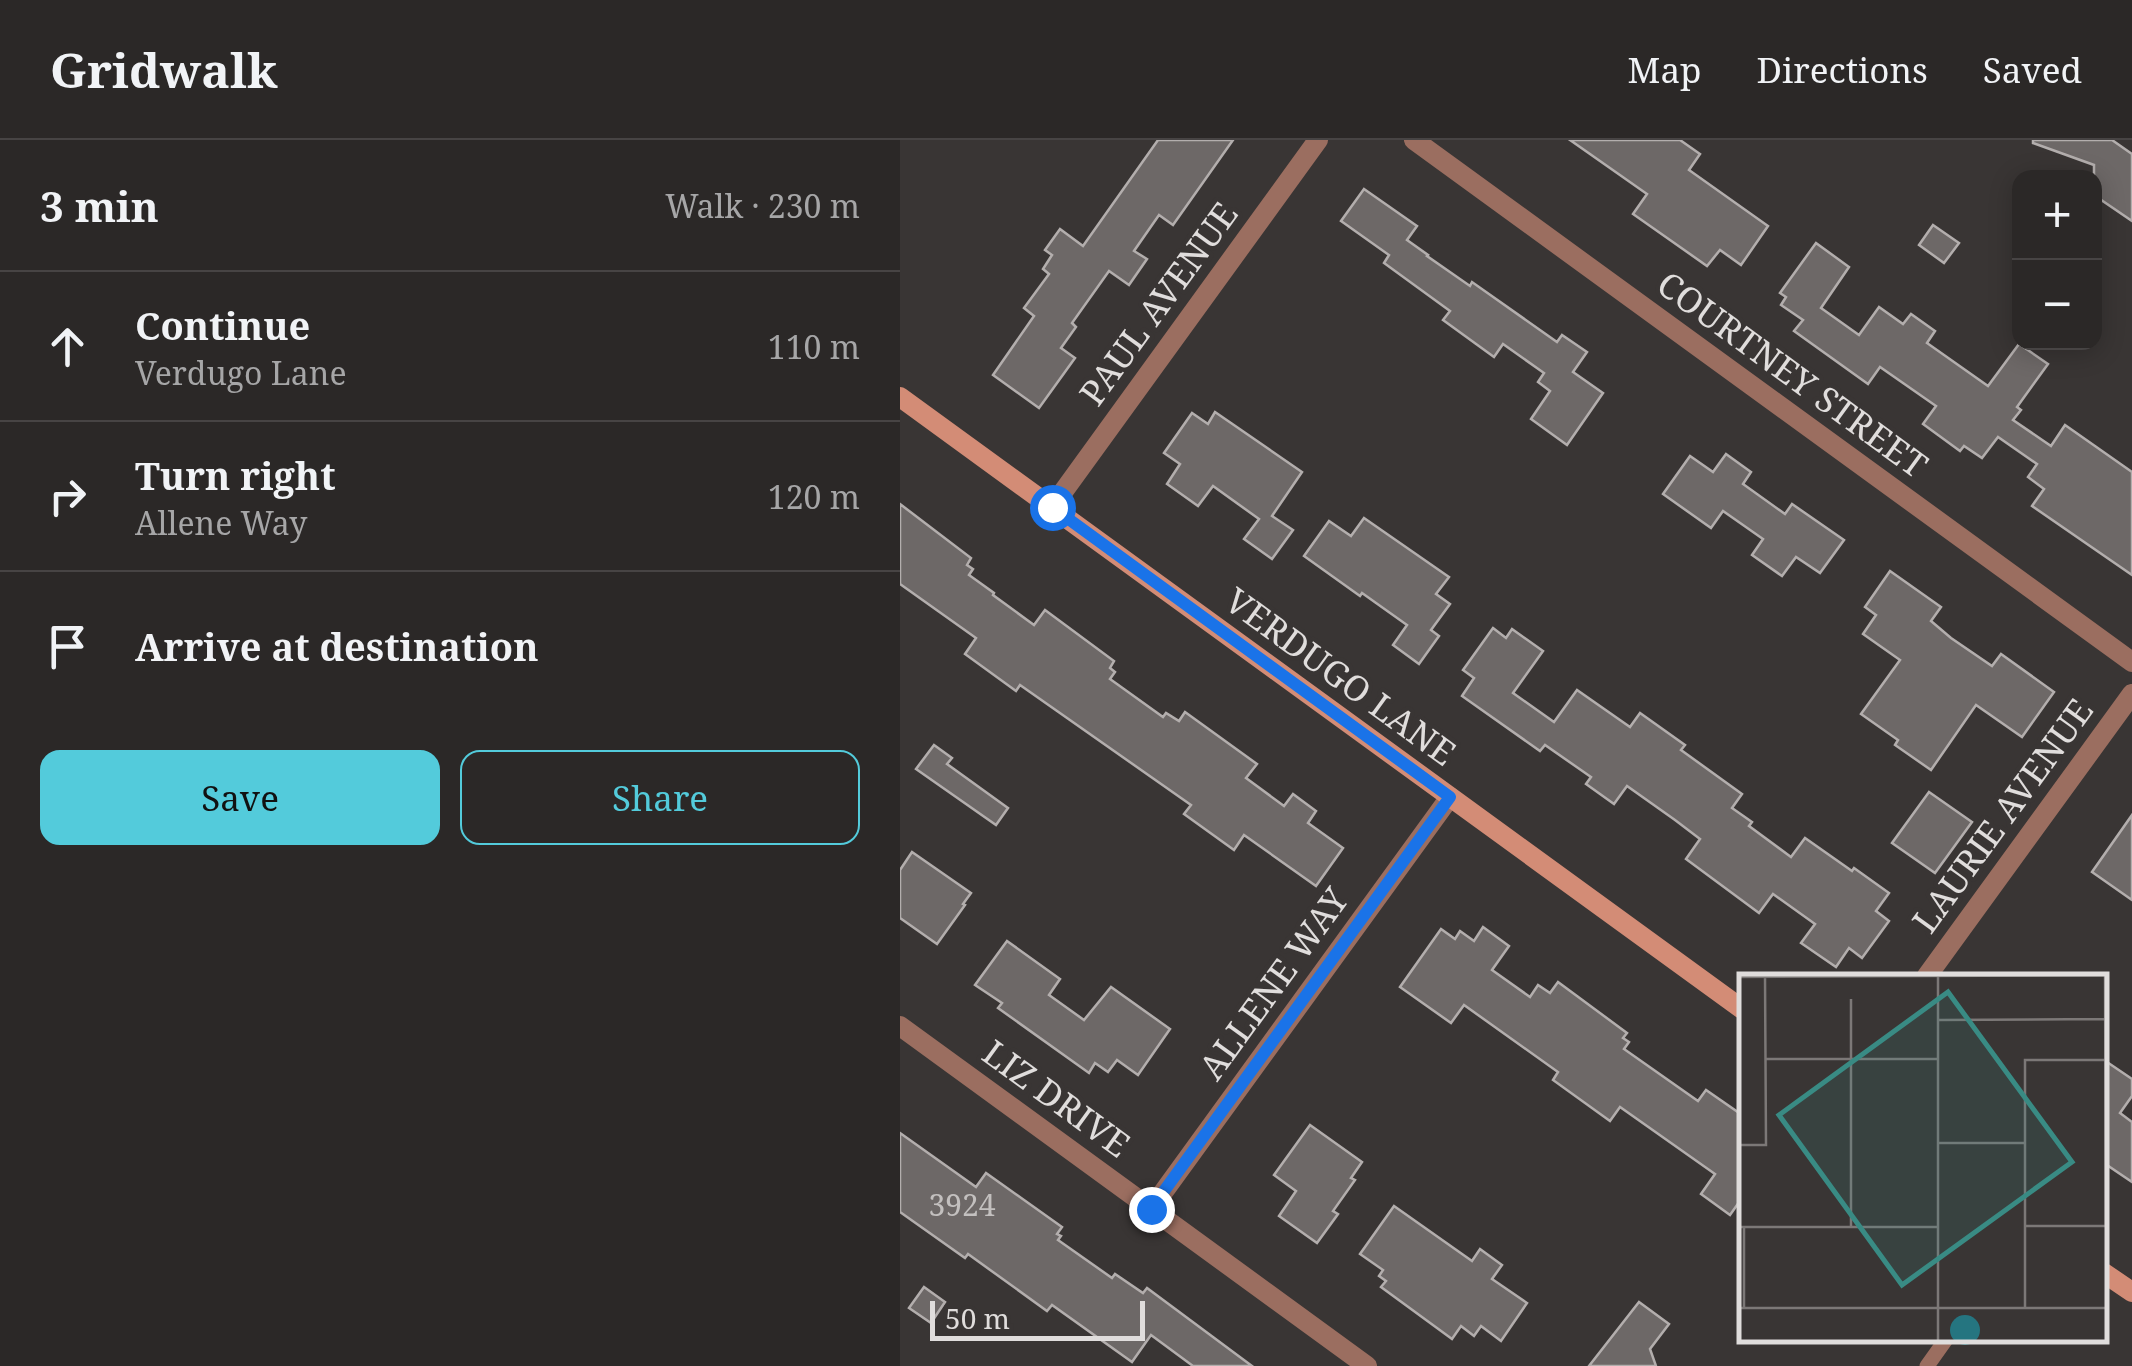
<!DOCTYPE html>
<meta charset="utf-8">
<style>
body{margin:0;font-family:"Noto Serif",serif;background:#33302f;color:#f1f3f6}
.controls{position:absolute;right:30px;top:30px;display:grid;overflow:hidden;border-radius:20px;box-shadow:0 5px 25px #0003}
.controls button{width:90px;height:90px;display:grid;place-items:center;padding:0;border:0;border-bottom:2px solid #474444;background:#2b2827;color:#f1f3f6;font:50px sans-serif}
.scale{position:absolute;left:30px;bottom:25px;width:215px;box-sizing:border-box;padding-left:10px;border:5px solid #e0dddc;border-top:0;font-size:28px;line-height:35px;white-space:nowrap;color:#e0dddc;-webkit-text-stroke:8px #393534;paint-order:stroke}
.stop{position:absolute;width:30px;height:30px;margin:-22px;border:8px solid #1a73e8;border-radius:50%;background:#fff}
.stop.end{background:#1a73e8;border-color:#fff;box-shadow:0 2px 10px #0008}
.list{margin:0;padding:0;list-style:none}
h2{display:flex;justify-content:space-between;align-items:center;height:130px;margin:0;padding:0 40px;font-size:42px}
h2 small{font-size:32px;font-weight:400;color:#a6a6a7}
.list li{display:grid;grid-template-columns:65px 1fr auto;gap:30px;align-items:center;box-sizing:border-box;height:150px;padding:0 40px;border-top:2px solid #474444}
.list b{display:block;font-size:38px;white-space:nowrap}
.list p{margin:0;font-size:32px;white-space:nowrap;color:#a6a6a7}
.list em{font-size:32px;font-style:normal;color:#a6a6a7}
.actions{display:flex;gap:20px;padding:30px 40px}
.actions a{flex:1;padding:22px 0;border:2px solid #53cbdb;border-radius:20px;text-align:center;font-size:35px;color:#53cbdb}
.actions .main{background:#53cbdb;color:#111}
.icon{flex:none;width:55px;height:55px;fill:none;stroke:currentColor;stroke-width:2;stroke-linecap:round;stroke-linejoin:round}
.map{position:relative;flex:none;width:1232px;height:1226px;overflow:hidden}
header{display:flex;align-items:center;gap:60px;box-sizing:border-box;height:140px;padding:0 50px;background:#2b2827;border-bottom:2px solid #474444}
header strong{font-size:48px}
nav{display:flex;gap:55px;margin-inline-start:auto;font-size:35px}
main{display:flex}
aside{flex:1;background:#2b2827}
.map>svg:first-child{display:block}
</style>
<header>
<strong>Gridwalk</strong>
<nav><a>Map</a><a>Directions</a><a>Saved</a></nav>
</header>
<main>
<aside>
<h2>3 min<small>Walk · 230 m</small></h2>
<ul class="list">
<li><svg class="icon" aria-label="ahead" viewBox="0 0 24 24"><path d="M12 20V5M6 11l6-6 6 6"/></svg><div><b>Continue</b><p>Verdugo Lane</p></div><em>110 m</em></li>
<li><svg class="icon" aria-label="right" viewBox="0 0 24 24"><path d="M7 20v-9h11M14 6l5 5-5 5"/></svg><div><b>Turn right</b><p>Allene Way</p></div><em>120 m</em></li>
<li><svg class="icon" aria-label="arrive" viewBox="0 0 24 24"><path d="M6 21V4h12l-3 4 3 4H6"/></svg><div><b>Arrive at destination</b></div></li>
</ul>
<div class="actions"><a class="main">Save</a><a>Share</a></div>
</aside>
<div class="map">
<svg width="1232" height="1226" viewBox="0 0 1232 1226">
<rect width="100%" height="100%" fill="#393534"/>
<g fill="#6d6867" stroke="#b3aead" stroke-width="2.5">
<path d="M258,0H333L273,85L259,75L234,111L247,119L229,145L209,131L172,183L176,187L161,208L175,218L139,268L93,235L134,176L124,168L149,134L143,129L152,115L145,110L160,89L183,106Z"/>
<path d="M670,0H780L800,14L789,30L868,86L841,125L820,110L807,126L733,74L747,54Z"/>
<path d="M1133,0H1212L1232,14V81L1194,55V25L1133,3Z"/>
<path d="M464,49L517,86L507,100L528,115L527,116L570,146L572,142L657,202L662,195L687,212L673,232L703,253L667,305L631,279L650,251L638,242L644,233L603,204L594,217L543,180L550,171L484,123L489,115L441,81Z"/>
<path d="M1033,85L1059,103L1044,123L1019,105Z"/>
<path d="M916,103L949,127L921,168L959,195L979,167L1003,184L1011,174L1035,191L1027,203L1088,246L1119,204L1148,224L1117,267L1121,270L1113,280L1151,306L1165,285L1232,332V435L1132,366L1144,349L1128,337L1137,324L1098,297L1082,318L1064,306L1060,311L1023,284L1036,266L980,227L968,244L894,191L903,180L881,165L886,157L880,153Z"/>
<path d="M315,272L402,332L372,376L393,390L372,419L344,399L359,379L313,346L298,366L267,344L280,324L264,313L292,273L308,284Z"/>
<path d="M826,314L851,332L843,344L885,374L892,364L944,400L920,433L896,417L882,436L852,415L863,399L823,371L811,388L763,354L790,316L813,332Z"/>
<path d="M0,364L71,418L67,425L73,429L69,435L94,453L93,455L134,485L145,470L214,521L210,528L215,532L210,539L263,577L266,573L279,581L285,572L357,624L346,638L384,666L393,654L416,671L408,683L443,708L416,746L344,695L334,710L284,674L291,665L120,545L116,551L65,514L76,498L0,444Z"/>
<path d="M464,378L549,437L536,454L550,464L531,490L539,496L519,524L493,505L507,485L462,453L460,456L404,416L429,381L451,396Z"/>
<path d="M990,431L1041,467L1031,481L1051,498L1092,526L1101,514L1154,552L1122,597L1076,565L1031,630L995,605L998,600L961,574L1000,520L963,494L976,475L965,467Z"/>
<path d="M593,488L606,498L612,489L643,511L613,553L654,582L677,550L730,587L740,573L785,605L781,610L842,654L832,668L852,682L849,686L891,717L905,698L952,731L954,728L989,753L976,771L989,781L962,818L949,808L936,827L901,803L915,784L873,754L859,773L786,719L800,699L775,680L727,646L714,664L686,644L691,637L645,605L640,611L562,556L574,538L563,530Z"/>
<path d="M34,605L52,618L47,624L108,668L96,685L16,629Z"/>
<path d="M1029,652L1072,682L1035,733L992,703Z"/>
<path d="M1232,675V760L1192,732Z"/>
<path d="M12,712L71,753L63,764L65,765L37,804L0,778V730Z"/>
<path d="M583,787L609,806L592,830L630,857L638,845L650,853L658,842L727,893L723,898L729,902L724,909L798,961L806,950L842,975V1058L830,1075L801,1054L815,1034L720,967L710,981L653,940L658,932L564,865L551,883L500,847L541,789L555,799L560,791L574,801Z"/>
<path d="M107,801L160,839L149,855L184,880L211,847L270,889L238,935L217,920L208,932L195,923L189,933L98,868L102,863L75,845Z"/>
<path d="M1204,920L1232,939V956L1220,973L1232,982V1042L1204,1023Z"/>
<path d="M410,985L462,1022L451,1038L455,1040L433,1071L438,1074L417,1103L379,1076L396,1051L374,1035Z"/>
<path d="M0,993L76,1047L86,1033L162,1087L157,1094L161,1096L158,1100L212,1138L215,1134L243,1153L247,1148L352,1226H293L251,1195L232,1222L152,1165L147,1171L68,1114L65,1118L0,1072Z"/>
<path d="M494,1066L572,1121L580,1109L602,1125L592,1139L627,1163L601,1201L581,1186L574,1196L561,1186L552,1199L481,1147L486,1141L479,1136L483,1130L460,1114Z"/>
<path d="M24,1147L45,1162L31,1183L9,1168Z"/>
<path d="M739,1162L769,1184L750,1209L756,1226H689Z"/>
</g>
<g fill="none" stroke-linecap="round" stroke-linejoin="round">
<path stroke="#9b6e60" stroke-width="15" d="M1027,1226L1047,1198"/>
<g stroke="#9b6e60" stroke-width="20">
<path d="M514,0L1232,522"/>
<path d="M152,367L418,0"/>
<path d="M1027,836L1232,554"/>
<path d="M0,886L467,1226"/>
<path d="M251,1069L550,657"/>
</g>
<g stroke="#d38c76" stroke-width="20">
<path d="M0,257L842,869"/>
<path d="M1204,1133L1232,1152"/>
</g>
</g>
<g fill="none" stroke-linecap="round" stroke-linejoin="round">
<path stroke="#1a73e8" stroke-width="12" d="M152,367L550,657L251,1069"/>
</g>
<g text-anchor="middle" stroke-width="9" stroke-linejoin="round" paint-order="stroke">
<g font-size="30" fill="#c3c0bf">
<text x="62" y="1076">3924</text>
</g>
<g font-size="35" fill="#e0dddc" stroke="#393534">
<text transform="translate(259 164) rotate(-54)" y="12">PAUL AVENUE</text>
<text transform="translate(892 235) rotate(36)" y="12">COURTNEY STREET</text>
<text transform="translate(440 537) rotate(36)" y="12">VERDUGO LANE</text>
<text transform="translate(1103 676) rotate(-54)" y="12">LAURIE AVENUE</text>
<text transform="translate(374 844) rotate(-54)" y="12">ALLENE WAY</text>
<text transform="translate(156 959) rotate(36)" y="12">LIZ DRIVE</text>
</g>
</g>
<g transform="translate(839 834)">
<rect width="368" height="368" fill="#393534"/>
<path d="M211 356a15 15 0 1 1 30 0a15 15 0 1 1-30 0Z" fill="#257580"/>
<path fill="none" stroke="#7c7877" stroke-width="2.5" d="M366,2L367,252M0,3L368,1M199,46L366,45M27,85H199M199,169H286M0,171H27L26,2M286,252H368M0,253H199M5,253V334M112,253V25M0,334H368M286,334V86H368M199,367V2"/>
<path fill="#398b84" fill-opacity="0.15" stroke="#398b84" stroke-width="5" d="M209,18L333,188L163,311L40,141Z"/>
<rect width="368" height="368" fill="none" stroke="#e0dddc" stroke-width="5"/>
</g>
</svg>
<div class="controls">
<button>+</button>
<button>−</button>
</div>
<div class="scale">50 m</div>
<div class="stop" style="left:152px;top:367px"></div>
<div class="stop end" style="left:251px;top:1069px"></div>
</div>
</main>
